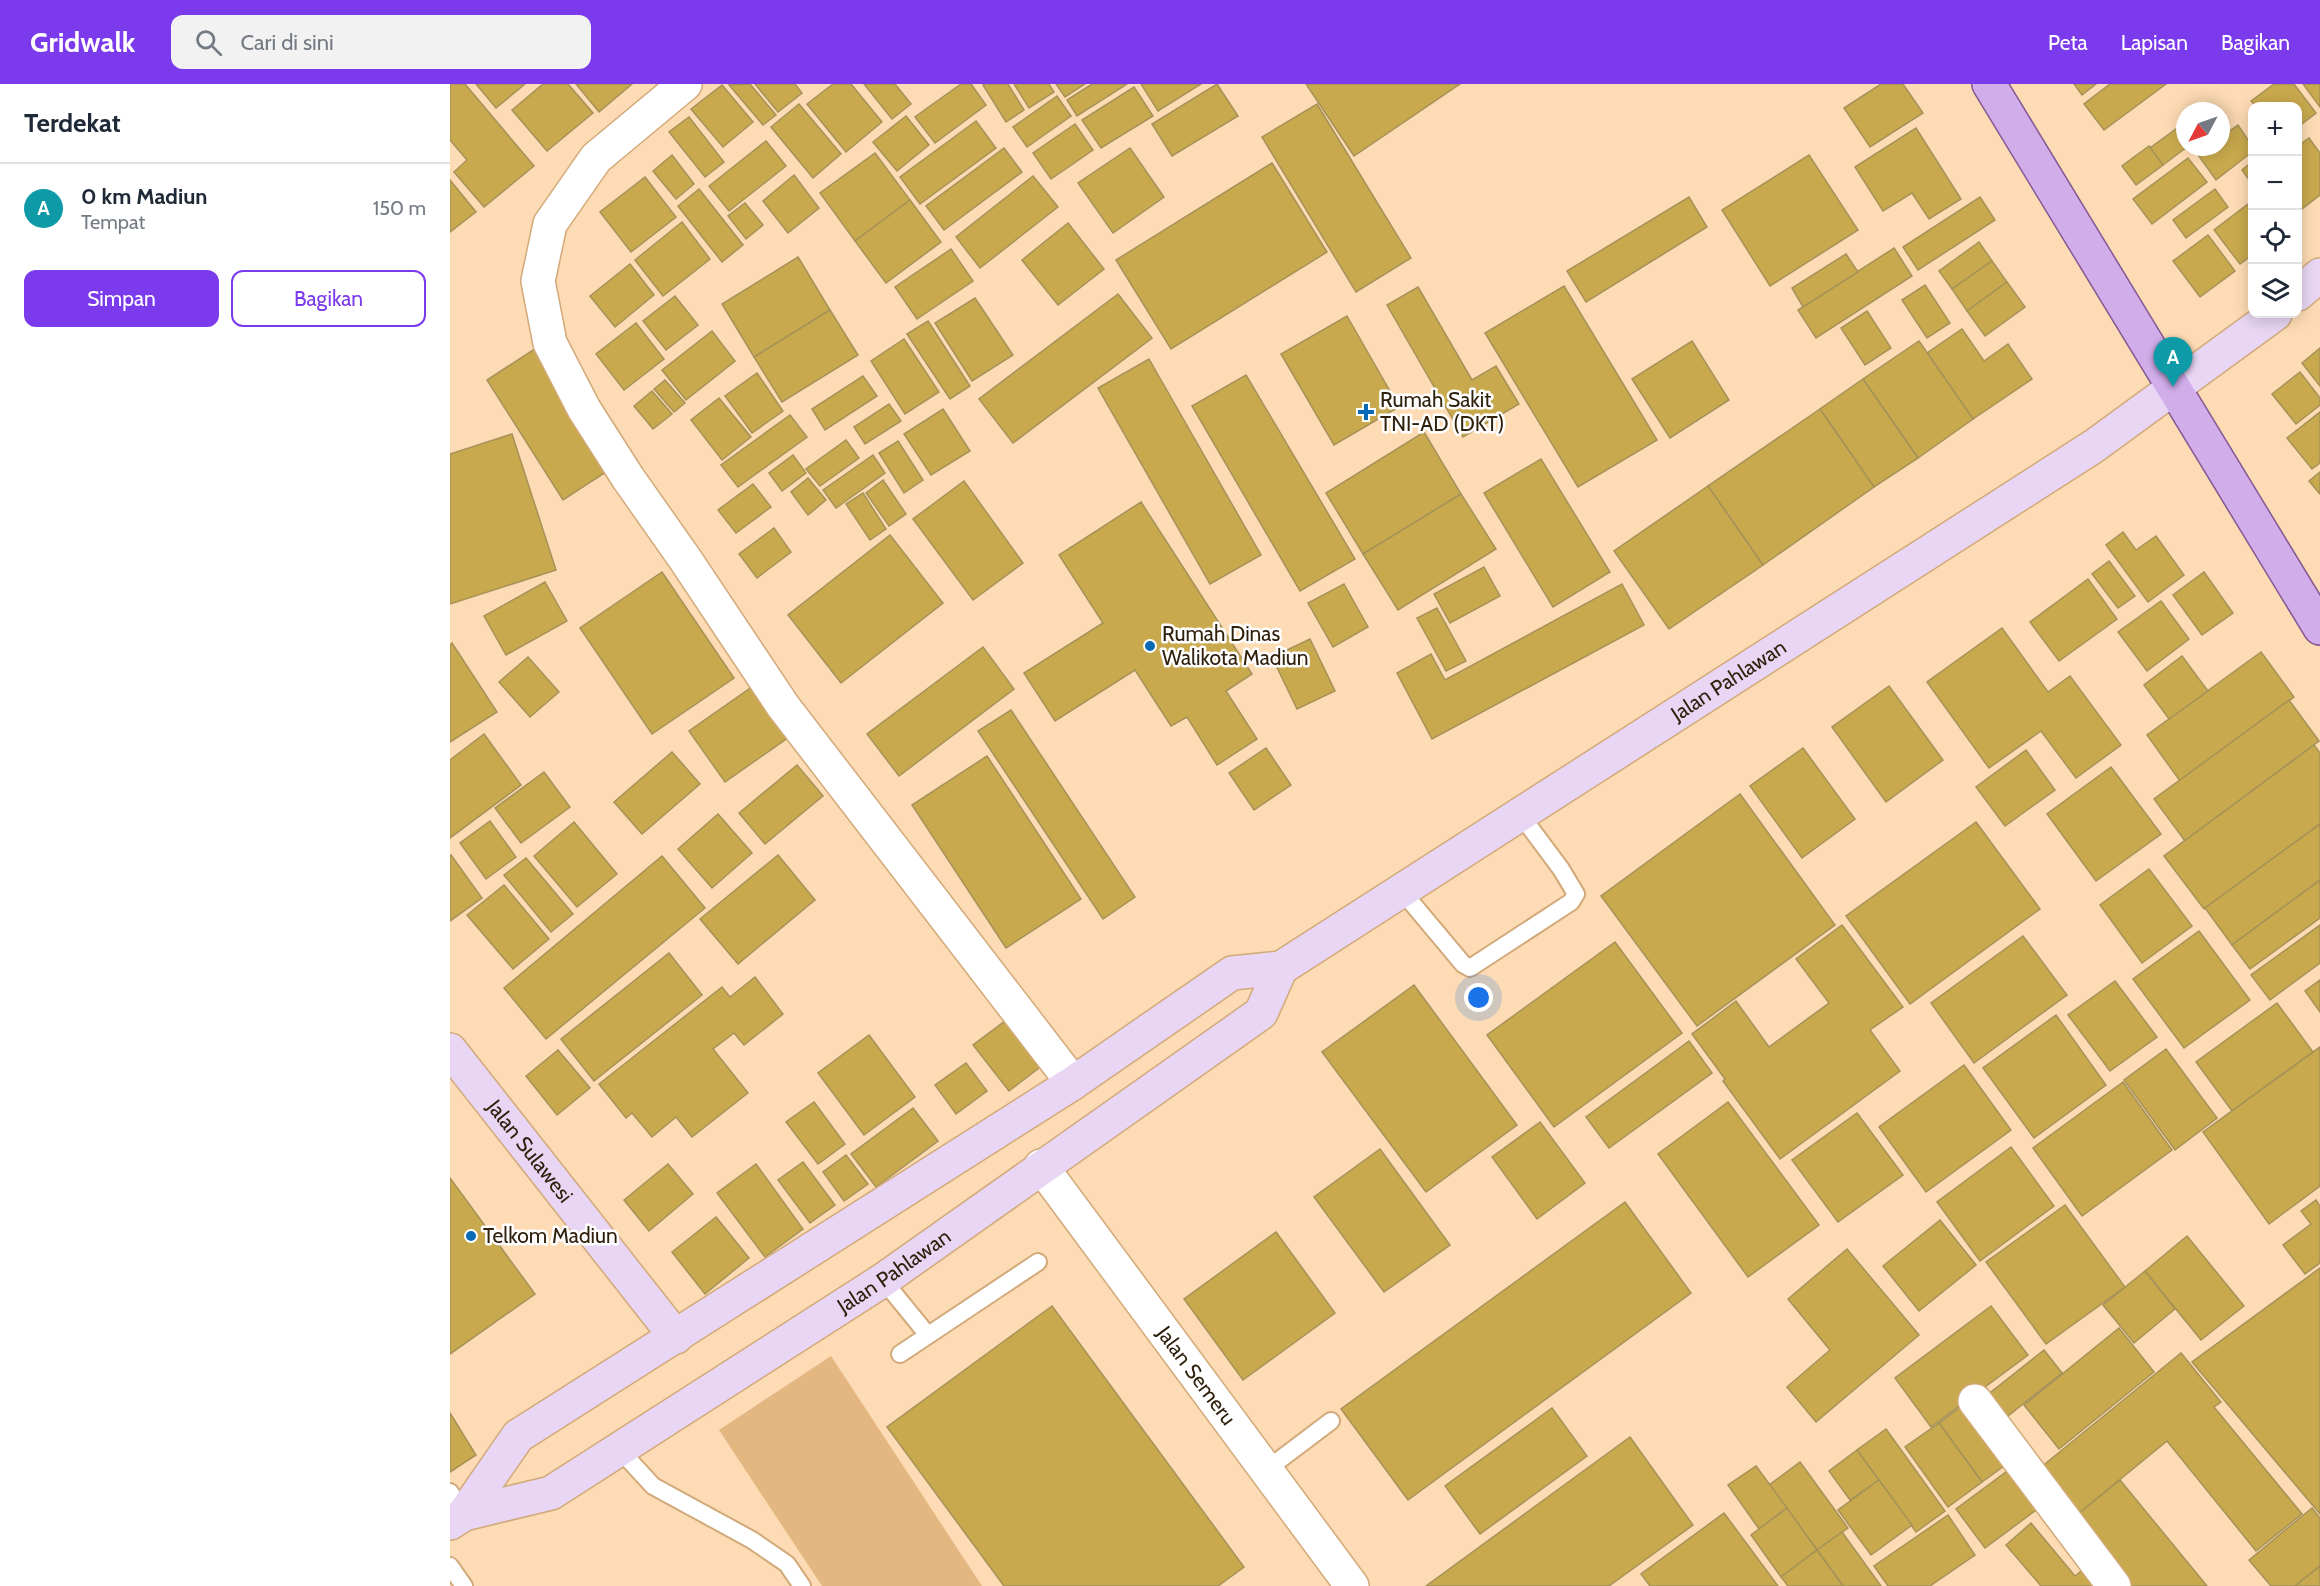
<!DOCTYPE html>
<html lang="id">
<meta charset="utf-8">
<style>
body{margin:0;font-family:Cabin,sans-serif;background:#f2f2f3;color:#1f2937}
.controls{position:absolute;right:18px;top:18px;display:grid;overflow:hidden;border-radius:12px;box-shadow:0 3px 15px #0003}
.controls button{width:54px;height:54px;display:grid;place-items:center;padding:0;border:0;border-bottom:2px solid #e0e1e3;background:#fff;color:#1f2937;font:30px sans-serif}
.compass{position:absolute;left:1726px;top:18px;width:54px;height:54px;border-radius:50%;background:#fff;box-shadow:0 3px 15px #0003;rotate:229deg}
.you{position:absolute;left:1029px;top:914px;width:21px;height:21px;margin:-15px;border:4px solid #fff;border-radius:50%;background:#1a73e8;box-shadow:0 0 0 9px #1a73e833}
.badge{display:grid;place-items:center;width:39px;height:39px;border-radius:50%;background:#7c3aed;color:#fff;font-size:20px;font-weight:700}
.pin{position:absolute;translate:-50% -50px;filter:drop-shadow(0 2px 3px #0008)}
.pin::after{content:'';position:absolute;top:32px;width:21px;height:18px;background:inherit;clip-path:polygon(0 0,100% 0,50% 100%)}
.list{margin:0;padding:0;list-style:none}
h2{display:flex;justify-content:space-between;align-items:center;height:78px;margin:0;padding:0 24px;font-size:26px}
h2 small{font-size:20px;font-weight:400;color:#747a83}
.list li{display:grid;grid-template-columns:39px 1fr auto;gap:18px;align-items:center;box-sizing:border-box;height:90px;padding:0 24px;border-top:2px solid #e0e1e3}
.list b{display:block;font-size:22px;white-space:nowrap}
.list p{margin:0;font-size:20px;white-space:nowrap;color:#747a83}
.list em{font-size:20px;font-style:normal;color:#747a83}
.actions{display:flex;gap:12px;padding:18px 24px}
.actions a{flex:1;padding:14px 0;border:2px solid #7c3aed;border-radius:12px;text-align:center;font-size:21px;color:#7c3aed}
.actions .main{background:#7c3aed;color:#fff}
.icon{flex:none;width:33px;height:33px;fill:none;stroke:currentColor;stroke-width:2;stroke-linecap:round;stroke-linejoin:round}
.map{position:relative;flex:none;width:1870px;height:1502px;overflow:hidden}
header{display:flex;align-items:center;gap:36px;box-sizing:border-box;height:84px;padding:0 30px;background:#7c3aed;color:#fff}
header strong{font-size:28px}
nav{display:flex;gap:33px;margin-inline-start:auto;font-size:21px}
.search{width:420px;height:54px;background:#f2f2f3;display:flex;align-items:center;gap:15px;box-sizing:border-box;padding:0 21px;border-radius:12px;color:#747a83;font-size:22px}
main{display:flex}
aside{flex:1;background:#fff}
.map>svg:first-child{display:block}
</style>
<header>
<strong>Gridwalk</strong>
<div class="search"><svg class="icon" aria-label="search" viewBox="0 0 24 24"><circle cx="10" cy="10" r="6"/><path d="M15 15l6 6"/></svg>Cari di sini</div>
<nav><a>Peta</a><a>Lapisan</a><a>Bagikan</a></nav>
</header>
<main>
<aside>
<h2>Terdekat<small></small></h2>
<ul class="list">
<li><span class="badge" style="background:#0f9aa8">A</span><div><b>0 km Madiun</b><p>Tempat</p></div><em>150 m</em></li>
</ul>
<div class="actions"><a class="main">Simpan</a><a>Bagikan</a></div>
</aside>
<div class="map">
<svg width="1870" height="1502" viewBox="0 0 1870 1502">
<rect width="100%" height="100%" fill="#fddbb4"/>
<path fill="#e4b681" d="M381,1272L532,1502H372L269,1346Z"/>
<g fill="#c8a94d" stroke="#a69259" stroke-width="1.5">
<path d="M0,0H15L84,82L34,123L4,88L17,76L0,56Z"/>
<path d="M26,0H75L46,24Z"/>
<path d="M93,0H118L143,29L97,67L62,26Z"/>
<path d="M126,0H182L149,28Z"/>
<path d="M300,0L326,31L313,41L279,1Z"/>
<path d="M305,0H345L352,9L328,28Z"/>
<path d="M383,0H401L432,38L396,68L357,20Z"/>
<path d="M414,0H445L461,20L442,35Z"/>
<path d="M511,0H521L536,21L485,59L465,33Z"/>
<path d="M535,0H558L574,26L556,38L533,1Z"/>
<path d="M564,0H599L604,8L579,24Z"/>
<path d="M606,0H635L615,13Z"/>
<path d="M642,0H677L627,32L617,16Z"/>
<path d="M691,0H751L708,27Z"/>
<path d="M767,0L788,32L722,72L702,40Z"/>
<path d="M856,0H1010L904,72Z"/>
<path d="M1431,0H1453L1473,29L1420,63L1394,24Z"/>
<path d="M1624,0H1646L1632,11Z"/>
<path d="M1660,0H1716L1654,46L1634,20Z"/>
<path d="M1824,0H1844L1866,29L1848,43V22H1806L1801,17Z"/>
<path d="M1853,0H1870V23Z"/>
<path d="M272,1L303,38L273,63L241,25Z"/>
<path d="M684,3L703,32L651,64L632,36Z"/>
<path d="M607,12L621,32L577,63L563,43Z"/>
<path d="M349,20L391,70L363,94L321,43Z"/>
<path d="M867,20L961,174L906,208L812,53Z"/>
<path d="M456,32L479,61L447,87L423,58Z"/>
<path d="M239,33L274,78L255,93L219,48Z"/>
<path d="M526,37L546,64L470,120L450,93Z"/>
<path d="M625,40L643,66L601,95L583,69Z"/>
<path d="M1788,41L1802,62V68L1766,96L1748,71L1758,63H1771V53Z"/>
<path d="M1730,42L1735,49V63H1737L1713,81L1700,64Z"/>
<path d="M1466,44L1511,115L1479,135L1462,109L1433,127L1405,83Z"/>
<path d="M1859,54L1870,69V111L1848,128V62Z"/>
<path d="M316,57L336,82L279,127L259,102Z"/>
<path d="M1699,62L1713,81L1686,101L1672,82Z"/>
<path d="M554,64L572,88L494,146L476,122Z"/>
<path d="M680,64L714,113L663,149L628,99Z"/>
<path d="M425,69L460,116L405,157L370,109Z"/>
<path d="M222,71L244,100L226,115L203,87Z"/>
<path d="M1359,71L1408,146L1320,202L1272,126Z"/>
<path d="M1738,74L1757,98L1702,140L1683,115Z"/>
<path d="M1802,78V100L1792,86Z"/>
<path d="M822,79L877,168L721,265L666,176Z"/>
<path d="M344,91L369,124L338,149L313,117Z"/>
<path d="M583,92L608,123L530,184L506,153Z"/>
<path d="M195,93L226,133L181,168L150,128Z"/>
<path d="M0,96L26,128L0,148Z"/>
<path d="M249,105L293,161L272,178L228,122Z"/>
<path d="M1765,105L1778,123L1736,154L1723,136Z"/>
<path d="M1239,113L1257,143L1136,218L1117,187Z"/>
<path d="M1530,113L1545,136L1468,186L1453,163Z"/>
<path d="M460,116L491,158L436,199L405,157Z"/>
<path d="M1802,117V171L1790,180L1764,146Z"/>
<path d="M295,119L313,141L296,155L278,132Z"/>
<path d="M232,138L260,175L213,212L185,176Z"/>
<path d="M618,139L654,185L608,221L572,176Z"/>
<path d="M1758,151L1785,187L1750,213L1723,177Z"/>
<path d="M1529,158L1542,177L1502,205L1489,187Z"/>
<path d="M1444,164L1462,192L1366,254L1348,226Z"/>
<path d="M501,165L523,197L467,235L445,203Z"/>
<path d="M1396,170L1408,188L1353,223L1342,204Z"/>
<path d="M348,173L380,226L304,273L272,220Z"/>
<path d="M1542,177L1557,198L1517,227L1502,205Z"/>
<path d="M180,180L204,211L165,243L140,212Z"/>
<path d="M1557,198L1575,223L1535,252L1517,227Z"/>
<path d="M1475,201L1500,239L1477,254L1452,216Z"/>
<path d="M1114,202L1207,356L1128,403L1035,249Z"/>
<path d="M968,203L1022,296L1046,282L1069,320L1013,353L937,221Z"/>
<path d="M668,210L702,254L563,359L529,315Z"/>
<path d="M225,212L248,241L216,266L193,237Z"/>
<path d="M525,214L563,271L522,297L485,239Z"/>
<path d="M380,226L408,271L332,318L304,273Z"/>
<path d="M1417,227L1441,264L1415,281L1391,244Z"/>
<path d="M897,232L949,323L884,361L831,270Z"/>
<path d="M478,237L520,302L500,315L457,250Z"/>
<path d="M186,239L214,275L174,306L146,270Z"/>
<path d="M1512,245L1534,277L1558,260L1582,295L1523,335L1477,269Z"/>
<path d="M262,247L285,277L236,316L212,286Z"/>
<path d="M454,255L489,308L455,330L421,277Z"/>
<path d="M1242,257L1279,316L1220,354L1182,295Z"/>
<path d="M1469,257L1523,335L1468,374L1413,295Z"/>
<path d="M86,264L162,384L113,416L37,296Z"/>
<path d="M1870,264V302L1852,279Z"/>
<path d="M699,275L811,471L760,500L648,304Z"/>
<path d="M1850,288L1870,314V321L1846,340L1822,310Z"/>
<path d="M307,289L333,327L302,349L275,312Z"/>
<path d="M796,291L905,475L850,507L742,322Z"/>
<path d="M413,292L427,312L375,346L362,325Z"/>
<path d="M1413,295L1468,374L1424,403L1370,325Z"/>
<path d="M215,296L235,319L224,328L204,305Z"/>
<path d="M202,307L222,330L203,345L184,322Z"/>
<path d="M269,314L301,353L272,376L241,336Z"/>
<path d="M439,320L451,337L415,360L404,343Z"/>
<path d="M493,325L520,367L481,391L454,350Z"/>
<path d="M1370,325L1424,403L1313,481L1258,402Z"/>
<path d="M1870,328V379L1862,385L1837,354Z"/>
<path d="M340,331L357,353L288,403L271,381Z"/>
<path d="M974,348L1011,410L913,470L876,409Z"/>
<path d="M62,350L106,486L0,520V370Z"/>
<path d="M396,356L409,374L370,402L356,385Z"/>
<path d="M448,357L473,396L454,409L429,369Z"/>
<path d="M343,371L356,389L332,407L319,389Z"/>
<path d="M423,371L435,389L386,424L373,406Z"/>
<path d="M1091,375L1160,488L1103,523L1034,409Z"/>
<path d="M1870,388V410L1859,397Z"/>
<path d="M358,394L376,416L358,431L341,408Z"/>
<path d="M433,396L456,430L439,442L416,409Z"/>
<path d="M514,397L573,479L523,516L463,435Z"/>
<path d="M303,400L321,423L286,449L268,426Z"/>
<path d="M1258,402L1313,481L1219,545L1164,467Z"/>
<path d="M413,409L436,445L420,456L396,420Z"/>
<path d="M1011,410L1046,465L948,526L913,470Z"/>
<path d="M691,418L802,590L776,607L807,655L767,681L737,633L721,642L685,586L605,637L574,589L653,539L609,471Z"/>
<path d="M324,444L341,468L307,494L289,470Z"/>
<path d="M1673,448L1686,466L1706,452L1734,491L1698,518L1656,461Z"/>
<path d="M440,451L493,519L391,599L338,531Z"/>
<path d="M1659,477L1685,512L1668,524L1642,490Z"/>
<path d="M1034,483L1050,512L1000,539L984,510Z"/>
<path d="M212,488L284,594L202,650L130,544Z"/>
<path d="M1754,488L1783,529L1752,551L1723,511Z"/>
<path d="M1638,495L1667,535L1609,577L1580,538Z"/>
<path d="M95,498L117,537L56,571L34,532Z"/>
<path d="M894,500L918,543L883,563L858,519Z"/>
<path d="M1172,500L1194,541L982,655L947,589L981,570L995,596Z"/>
<path d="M1711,517L1739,555L1697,587L1668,548Z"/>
<path d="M987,524L1016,577L996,587L967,534Z"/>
<path d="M1552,544L1598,608L1620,592L1671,661L1626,694L1591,647L1539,684L1477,598Z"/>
<path d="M860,555L885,607L847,625L822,573Z"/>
<path d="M2,559L47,628L0,658V561Z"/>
<path d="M533,563L564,605L449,692L417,650Z"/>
<path d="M1811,568L1844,613L1730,697L1697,651Z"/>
<path d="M1732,572L1758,607L1719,635L1694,601Z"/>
<path d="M78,573L109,608L80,633L49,598Z"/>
<path d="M306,600L342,651L275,698L239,647Z"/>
<path d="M1439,602L1493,676L1436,718L1382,643Z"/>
<path d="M1839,616L1869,657L1735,757L1704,715Z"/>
<path d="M561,626L685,813L653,835L528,647Z"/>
<path d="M34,650L71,701L0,754V676Z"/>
<path d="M1864,661L1870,669V740L1754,825L1714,772Z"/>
<path d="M816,664L841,701L804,726L779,689Z"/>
<path d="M1353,664L1405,735L1352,774L1300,702Z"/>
<path d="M1576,666L1605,706L1555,742L1526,703Z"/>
<path d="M222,668L250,700L192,750L164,718Z"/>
<path d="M537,672L631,815L556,864L462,721Z"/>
<path d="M347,681L373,712L315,760L289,729Z"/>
<path d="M1661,683L1711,750L1646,797L1597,730Z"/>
<path d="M94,688L120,723L71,759L45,724Z"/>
<path d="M1290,710L1385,841L1247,942L1151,812Z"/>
<path d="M268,730L302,769L262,804L228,765Z"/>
<path d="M40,737L66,773L36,795L10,759Z"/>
<path d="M124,738L167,790L127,823L84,772Z"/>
<path d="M1526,738L1590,825L1460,920L1396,832Z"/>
<path d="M1870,740V796L1782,861L1755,824Z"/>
<path d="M1,771L32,814L0,837V772Z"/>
<path d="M328,771L365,816L288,880L250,835Z"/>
<path d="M212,772L255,824L96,955L54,904Z"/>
<path d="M76,774L123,830L101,848L54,791Z"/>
<path d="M1699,785L1742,842L1692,879L1650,821Z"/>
<path d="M1870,796V834L1800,885L1782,861Z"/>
<path d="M54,801L99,855L63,885L17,831Z"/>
<path d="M1392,841L1453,923L1420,946L1450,987L1330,1075L1273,997L1275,995L1242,950L1286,917L1319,963L1379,919L1346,875Z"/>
<path d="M1870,841V879L1820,916L1801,891Z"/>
<path d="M1749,847L1800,916L1734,964L1683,895Z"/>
<path d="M1573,852L1617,911L1524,979L1481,919Z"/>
<path d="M1165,858L1232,949L1104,1043L1037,951Z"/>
<path d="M219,869L252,911L144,997L111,955Z"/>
<path d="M305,893L333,930L294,961L284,949L263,965L298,1009L242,1053L226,1033L202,1053L182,1029L176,1034L149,1000L272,903L280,913Z"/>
<path d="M1870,896V928L1855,907Z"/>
<path d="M1665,897L1707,953L1660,987L1618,931Z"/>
<path d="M964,901L1067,1041L976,1108L872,968Z"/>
<path d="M1827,919L1863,968L1782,1027L1746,978Z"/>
<path d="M563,931L598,977L559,1007L523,961Z"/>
<path d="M1606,931L1656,1001L1584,1054L1533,984Z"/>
<path d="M419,951L465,1013L414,1051L368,989Z"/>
<path d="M1239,957L1262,989L1159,1064L1136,1033Z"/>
<path d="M1870,963V1102L1819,1140L1753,1048Z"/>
<path d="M1716,965L1767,1034L1725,1066L1674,996Z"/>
<path d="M108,966L140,1004L107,1031L76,992Z"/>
<path d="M516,979L537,1007L506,1030L485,1001Z"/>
<path d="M1514,981L1561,1046L1476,1108L1429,1043Z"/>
<path d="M1673,998L1722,1066L1632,1132L1583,1064Z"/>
<path d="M364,1018L395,1060L368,1080L336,1038Z"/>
<path d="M1278,1018L1369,1141L1298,1193L1208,1070Z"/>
<path d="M463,1024L488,1057L426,1103L401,1070Z"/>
<path d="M1407,1029L1453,1091L1388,1138L1342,1076Z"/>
<path d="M1090,1038L1135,1099L1087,1135L1042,1073Z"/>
<path d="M1561,1063L1604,1122L1530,1177L1487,1118Z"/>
<path d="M930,1065L1000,1161L934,1208L864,1113Z"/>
<path d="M396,1071L418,1100L394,1117L373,1088Z"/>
<path d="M353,1078L385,1121L360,1139L328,1096Z"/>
<path d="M218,1080L243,1110L199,1147L174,1116Z"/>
<path d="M306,1080L353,1145L315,1173L267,1109Z"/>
<path d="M0,1094L85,1210L0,1270Z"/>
<path d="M1866,1116L1870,1122V1179L1855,1190L1833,1161L1861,1140L1851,1127Z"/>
<path d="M1175,1118L1241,1209L958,1416L891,1325Z"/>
<path d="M1615,1121L1675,1203L1596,1260L1536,1178Z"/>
<path d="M266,1133L299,1174L255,1210L222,1168Z"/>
<path d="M1490,1136L1526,1181L1469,1227L1433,1182Z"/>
<path d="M826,1148L885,1229L793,1296L734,1215Z"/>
<path d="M1737,1152L1794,1222L1751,1256L1695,1187Z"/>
<path d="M1397,1165L1469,1251L1366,1338L1337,1303L1380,1266L1338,1215Z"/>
<path d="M1870,1184V1430L1742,1278Z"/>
<path d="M1695,1187L1725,1225L1684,1259L1653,1221Z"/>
<path d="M602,1222L794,1483L768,1502H554L437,1343Z"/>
<path d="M1541,1222L1578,1271L1481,1343L1445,1294Z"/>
<path d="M1669,1244L1704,1288L1609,1365L1574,1321Z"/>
<path d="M1594,1266L1612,1289L1548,1340L1531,1316Z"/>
<path d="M1731,1269L1771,1318L1764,1323L1852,1430L1806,1467L1717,1357L1623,1434L1585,1388Z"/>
<path d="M1521,1315L1565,1374L1532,1398L1489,1339Z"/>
<path d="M1102,1324L1137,1372L1030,1450L995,1402Z"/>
<path d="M0,1329L26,1371L0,1388Z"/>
<path d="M1489,1339L1532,1398L1498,1423L1455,1363Z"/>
<path d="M1436,1345L1495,1427L1466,1448L1407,1366Z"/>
<path d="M1180,1353L1243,1441L1159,1502H976Z"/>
<path d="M1407,1366L1429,1396L1400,1416L1379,1387Z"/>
<path d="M1350,1378L1398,1444L1367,1466L1319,1401Z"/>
<path d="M1568,1379L1597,1418L1535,1464L1506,1425Z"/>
<path d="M1306,1382L1337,1424L1309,1445L1278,1401Z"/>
<path d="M1429,1396L1462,1441L1421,1471L1388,1426Z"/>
<path d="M1670,1396L1757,1502H1678L1623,1434Z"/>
<path d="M1337,1424L1367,1466L1331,1493L1301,1451Z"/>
<path d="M1862,1424L1870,1434V1482L1845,1502H1821L1799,1476Z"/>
<path d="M1274,1429L1328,1502H1200L1191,1490Z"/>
<path d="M1498,1431L1525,1471L1480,1502H1438L1424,1482Z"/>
<path d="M1581,1439L1625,1492L1641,1479L1653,1502H1591L1556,1461Z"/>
<path d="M1392,1448L1431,1502H1393L1367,1466Z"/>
<path d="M1367,1466L1393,1502H1338L1331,1493Z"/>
<path d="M1870,1482V1502H1845Z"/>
</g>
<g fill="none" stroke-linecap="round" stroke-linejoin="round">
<defs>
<g id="service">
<path d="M951,806L1013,880L1020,884L1121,818L1126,810L1111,785L1070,730"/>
<path d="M433,1196L477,1250"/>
<path d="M450,1270L588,1178"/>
<path d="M169,1365L203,1402L302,1456L337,1480L352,1502"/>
<path d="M816,1386L881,1337"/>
<path d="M0,1408L14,1430"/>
<path d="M0,1482L14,1502"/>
</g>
<g id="minor">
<path d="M235,0L146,74L100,140L88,197L100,259L134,325L178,394L235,475L333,622L623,999"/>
<path d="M1525,1317L1664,1502"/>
</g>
<g id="tertiary">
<path id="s1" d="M591,1082L902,1502"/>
</g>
<g id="secondary">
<path d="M1848,210L1870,191"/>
<path id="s2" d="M0,966L226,1253"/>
<path id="s3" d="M14,1430L101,1409L433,1196L811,929L831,884"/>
<path id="s4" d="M0,1439L14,1430L68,1352L623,999L782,889L831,884L1644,362L1825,230"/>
</g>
<path id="primary" d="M1539,0L1870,544"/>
</defs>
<use href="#service" stroke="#d2a979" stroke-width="20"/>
<use href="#minor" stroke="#d2a979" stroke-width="36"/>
<use href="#tertiary" stroke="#d2a979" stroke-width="36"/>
<use href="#secondary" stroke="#d2a979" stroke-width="36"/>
<use href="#primary" stroke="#845893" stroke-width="36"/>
<use href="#service" stroke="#fff" stroke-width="16"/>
<use href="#minor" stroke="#fff" stroke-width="33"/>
<use href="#tertiary" stroke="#fff" stroke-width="33"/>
<use href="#secondary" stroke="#e8d6f4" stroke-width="33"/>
<use href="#primary" stroke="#d1ade9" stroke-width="33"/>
</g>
<g fill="#0869b5" stroke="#fff" stroke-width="2">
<path d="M913 319h6v6h6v6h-6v6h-6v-6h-6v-6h6z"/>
<circle cx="700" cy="562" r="6"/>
<circle cx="21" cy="1152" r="6"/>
</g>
<g text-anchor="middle" stroke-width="5" stroke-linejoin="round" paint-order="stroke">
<g font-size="21" fill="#30210d" stroke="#fff" text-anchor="start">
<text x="930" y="323">Rumah Sakit<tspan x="930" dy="24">TNI-AD (DKT)</tspan></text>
<text x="712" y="557">Rumah Dinas<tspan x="712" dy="24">Walikota Madiun</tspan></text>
<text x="33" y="1159">Telkom Madiun</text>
</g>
<g font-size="21" fill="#30210d" stroke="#fff">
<text dy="7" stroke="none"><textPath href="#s4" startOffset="1544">Jalan Pahlawan</textPath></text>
<text dy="7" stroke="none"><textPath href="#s2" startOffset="129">Jalan Sulawesi</textPath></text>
<text dy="7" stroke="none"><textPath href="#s3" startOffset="498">Jalan Pahlawan</textPath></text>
<text dy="7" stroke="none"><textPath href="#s1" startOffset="261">Jalan Semeru</textPath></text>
</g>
</g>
</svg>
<div class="controls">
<button>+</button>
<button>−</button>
<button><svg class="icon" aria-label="locate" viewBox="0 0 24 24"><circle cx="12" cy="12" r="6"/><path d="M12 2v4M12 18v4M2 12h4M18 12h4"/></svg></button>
<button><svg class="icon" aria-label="layers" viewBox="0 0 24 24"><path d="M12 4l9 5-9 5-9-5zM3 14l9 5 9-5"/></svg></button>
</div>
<svg class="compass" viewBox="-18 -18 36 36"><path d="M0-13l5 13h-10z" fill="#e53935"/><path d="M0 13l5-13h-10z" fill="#747a83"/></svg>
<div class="you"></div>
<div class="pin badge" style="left:1723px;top:303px;background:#0f9aa8">A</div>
</div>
</main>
